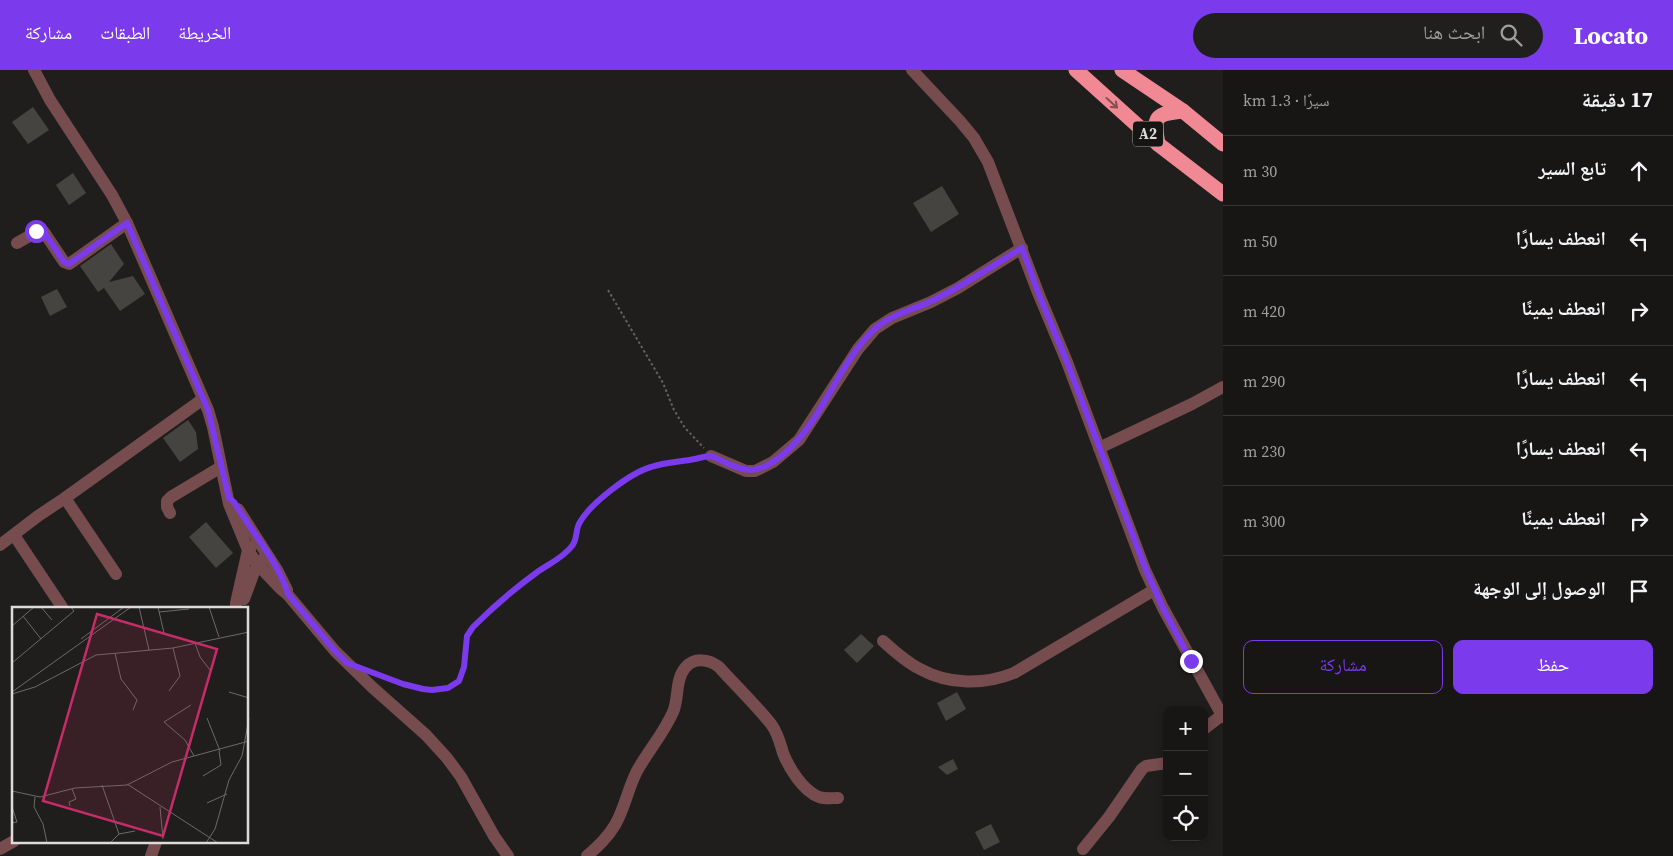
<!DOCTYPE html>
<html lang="ar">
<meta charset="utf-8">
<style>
body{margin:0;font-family:"Source Serif 4","Noto Naskh Arabic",serif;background:#211f1e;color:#f1f3f6;direction:rtl}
.controls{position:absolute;right:15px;bottom:15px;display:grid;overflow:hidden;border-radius:10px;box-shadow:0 2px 8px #0003}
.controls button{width:45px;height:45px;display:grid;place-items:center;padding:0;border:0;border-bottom:1px solid #363534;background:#181615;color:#f1f3f6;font:25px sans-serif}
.stop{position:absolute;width:15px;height:15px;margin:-11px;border:4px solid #7c3aed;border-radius:50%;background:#fff}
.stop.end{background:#7c3aed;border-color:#fff;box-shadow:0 1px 5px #0008}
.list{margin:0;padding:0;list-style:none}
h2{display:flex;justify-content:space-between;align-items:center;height:65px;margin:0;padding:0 20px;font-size:21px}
h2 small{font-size:16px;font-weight:400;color:#9f9fa0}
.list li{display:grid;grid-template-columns:32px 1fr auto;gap:15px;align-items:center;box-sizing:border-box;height:70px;padding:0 20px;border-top:1px solid #363534}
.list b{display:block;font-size:19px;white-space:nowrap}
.list em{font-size:16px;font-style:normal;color:#9f9fa0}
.actions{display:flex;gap:10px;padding:15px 20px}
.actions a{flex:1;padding:11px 0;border:1px solid #7c3aed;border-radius:10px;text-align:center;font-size:18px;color:#7c3aed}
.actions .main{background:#7c3aed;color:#fff}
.icon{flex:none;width:28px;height:28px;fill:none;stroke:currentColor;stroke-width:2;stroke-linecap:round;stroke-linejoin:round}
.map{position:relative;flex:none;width:1223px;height:786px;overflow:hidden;direction:ltr}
header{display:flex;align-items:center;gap:30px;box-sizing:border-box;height:70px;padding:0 25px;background:#7c3aed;color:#fff}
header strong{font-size:24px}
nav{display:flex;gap:28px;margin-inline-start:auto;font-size:18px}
.search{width:350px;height:45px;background:#211f1e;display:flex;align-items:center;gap:12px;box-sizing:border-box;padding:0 18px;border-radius:28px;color:#9f9fa0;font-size:19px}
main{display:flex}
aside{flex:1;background:#181615}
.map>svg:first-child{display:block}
</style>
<header>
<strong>Locato</strong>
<div class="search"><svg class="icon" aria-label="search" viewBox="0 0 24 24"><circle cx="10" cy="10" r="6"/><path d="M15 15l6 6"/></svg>ابحث هنا</div>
<nav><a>الخريطة</a><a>الطبقات</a><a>مشاركة</a></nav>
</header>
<main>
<aside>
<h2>17 دقيقة<small>سيرًا · 1.3 km</small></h2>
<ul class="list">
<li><svg class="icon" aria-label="ahead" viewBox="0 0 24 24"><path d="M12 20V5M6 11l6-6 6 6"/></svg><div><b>تابع السير</b></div><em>30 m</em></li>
<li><svg class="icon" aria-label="left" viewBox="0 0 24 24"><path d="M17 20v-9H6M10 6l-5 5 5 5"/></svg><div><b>انعطف يسارًا</b></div><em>50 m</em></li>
<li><svg class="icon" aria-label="right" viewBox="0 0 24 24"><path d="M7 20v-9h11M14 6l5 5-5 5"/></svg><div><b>انعطف يمينًا</b></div><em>420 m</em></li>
<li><svg class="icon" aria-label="left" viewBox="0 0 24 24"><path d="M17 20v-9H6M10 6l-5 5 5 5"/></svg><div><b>انعطف يسارًا</b></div><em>290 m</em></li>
<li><svg class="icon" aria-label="left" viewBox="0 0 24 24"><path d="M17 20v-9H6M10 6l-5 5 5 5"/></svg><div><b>انعطف يسارًا</b></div><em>230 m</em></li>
<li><svg class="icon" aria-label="right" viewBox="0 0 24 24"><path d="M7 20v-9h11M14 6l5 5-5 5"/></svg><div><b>انعطف يمينًا</b></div><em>300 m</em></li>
<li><svg class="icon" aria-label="arrive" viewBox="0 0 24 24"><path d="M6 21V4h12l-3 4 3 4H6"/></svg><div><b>الوصول إلى الوجهة</b></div></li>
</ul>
<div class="actions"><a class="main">حفظ</a><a>مشاركة</a></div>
</aside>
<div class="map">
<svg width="1223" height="786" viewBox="0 0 1223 786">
<rect width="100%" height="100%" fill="#201e1c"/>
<g fill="#464441">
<path d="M33,37L49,60L28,74L12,52Z"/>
<path d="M73,103L86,123L69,135L56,115Z"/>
<path d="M942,116L959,144L931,162L913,133Z"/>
<path d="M111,174L124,194L109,212L133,206L145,224L120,241L104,218L98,222L80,196Z"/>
<path d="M57,219L67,237L50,246L41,227Z"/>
<path d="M188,350L196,362L198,379L180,392L163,368Z"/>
<path d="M206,452L233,483L216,498L189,467Z"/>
<path d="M861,564L874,576L857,593L844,580Z"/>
<path d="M957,622L966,639L946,651L937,633Z"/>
<path d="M953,689L958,699L947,705L938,697Z"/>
<path d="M991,754L1000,772L984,780L975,762Z"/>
</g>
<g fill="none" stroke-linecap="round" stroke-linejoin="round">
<g stroke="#636260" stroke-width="2" stroke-dasharray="2.5 2.5" stroke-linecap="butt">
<path d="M608,220L663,313L674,340L685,358L704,378"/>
<path d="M375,603C396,612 453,636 462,602C467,587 464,571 473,557C491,540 511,523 530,507C544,497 558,491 570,478C579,470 575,457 583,448C604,423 632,401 664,393C676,390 689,391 701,388"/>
</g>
<g stroke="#764c4f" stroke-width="12">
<path d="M34,0L50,30L112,125L127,153L208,340L213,357L229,434L248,480L258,495L281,519L288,525L335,581L372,617L426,665L447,688L461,707L494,766L508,786"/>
<path d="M912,0L960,51L974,68L988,92L1039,225L1067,292L1145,500L1163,538L1223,647"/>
<path d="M17,173L40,160L44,162L64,192L69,194L127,153"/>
<path d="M1099,378L1192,334L1223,317"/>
<path d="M711,386L746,401H755L773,392L799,370L858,279L875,259L892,248L931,232L958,218L1022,178"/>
<path d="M65,428L116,504"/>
<path d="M238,439L277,500L287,520"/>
<path d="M170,443L167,437V431L171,427L221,397"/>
<path d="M14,465L62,537"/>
<path d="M0,475L38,446L65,428L203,329"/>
<path d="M244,529L254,502L263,489"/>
<path d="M236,538V533L248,480L251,477"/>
<path d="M883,571C894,581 906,592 920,599C949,615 984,615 1014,603L1154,520"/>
<path d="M1204,659L1222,645"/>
<path d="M0,779L14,771"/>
<path d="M1083,779L1109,747L1142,699L1146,696L1167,693"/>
<path d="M151,786L156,772"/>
<path d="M587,786C598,776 608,767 615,755C625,738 628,718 637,701C648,681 664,663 673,642C679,629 675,610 685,598C694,587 709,589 719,597C736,616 755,634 771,654C778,663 780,673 783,683C789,698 803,721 819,727C825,729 832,728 838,728"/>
</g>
<g stroke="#f08993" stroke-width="15">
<path d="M1076,0L1158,74L1223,124"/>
<path d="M1122,0L1183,41L1223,74"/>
<path d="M1158,74C1153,46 1155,44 1183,41"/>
</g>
</g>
<defs><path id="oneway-shaft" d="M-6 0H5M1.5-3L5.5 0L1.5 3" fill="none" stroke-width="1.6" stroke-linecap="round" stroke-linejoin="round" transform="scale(1.25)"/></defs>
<use stroke="#844f53" href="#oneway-shaft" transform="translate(1112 33) rotate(42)"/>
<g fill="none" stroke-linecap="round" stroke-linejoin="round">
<path stroke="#7c3aed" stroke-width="6" d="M36,161L40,160L44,162L64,192L69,194L127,153L208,340L229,428L234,432C250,459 280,495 288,524L335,581L347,593L403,614L423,619L432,620L448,618L459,611L464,597L467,566L473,557C492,538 514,519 536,503C548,494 562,489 572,476C578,469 575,459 580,452C591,433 630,403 651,397C666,392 680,392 695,389C700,388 706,386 710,386C714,386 720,390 724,392C744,401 754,404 773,392C822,360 834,296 876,258C892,244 915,239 934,230C964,215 993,196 1022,178L1039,225L1067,292L1146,500L1163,538L1191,591"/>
</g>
<g text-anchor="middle" stroke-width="4" stroke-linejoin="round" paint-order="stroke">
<rect fill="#171513" stroke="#a2a09e" stroke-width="1" x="1133" y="51.5" width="30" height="25" rx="4"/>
<g font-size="15" font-weight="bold" fill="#dddcda">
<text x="1148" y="69">A2</text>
</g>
</g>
<g transform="translate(12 537)">
<rect width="236" height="236" fill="#201e1c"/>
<path fill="none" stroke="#6c6a68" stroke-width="1" d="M29,0L40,13M127,0L137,43M146,0L152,26M197,0L207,30M147,5L177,2M11,9L29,32M0,19L22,0M69,32L112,0M183,36L188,50L198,63M103,46L109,72L125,93L121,103M0,56L62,4L59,0M157,84L168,69L161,41M0,85L119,0M217,85L237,91M0,87L23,80L84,48L161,41L237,25M179,98L152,115L173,133L182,149M195,111L208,144M191,169L209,158L207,144M115,177L206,236M90,178L107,227L98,236M0,184L28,190L63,181L115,178L160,155L237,134M23,190L22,200L31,217L35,236M195,196L215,187M58,199L57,195L64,192L60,182M0,200L5,215L0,216M148,200L151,232M107,227L123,224M194,236L203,222L217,173L230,149L237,111"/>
<path fill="#c52c68" fill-opacity="0.15" stroke="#c52c68" stroke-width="2.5" d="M85,7L205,42L151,229L31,194Z"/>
<rect width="236" height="236" fill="none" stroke="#dddcda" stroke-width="2.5"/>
</g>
</svg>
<div class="controls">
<button>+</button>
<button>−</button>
<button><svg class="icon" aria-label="locate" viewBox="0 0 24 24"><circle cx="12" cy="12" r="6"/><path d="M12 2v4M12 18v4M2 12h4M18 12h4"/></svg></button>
</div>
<div class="stop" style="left:36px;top:161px"></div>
<div class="stop end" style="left:1191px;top:591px"></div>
</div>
</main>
